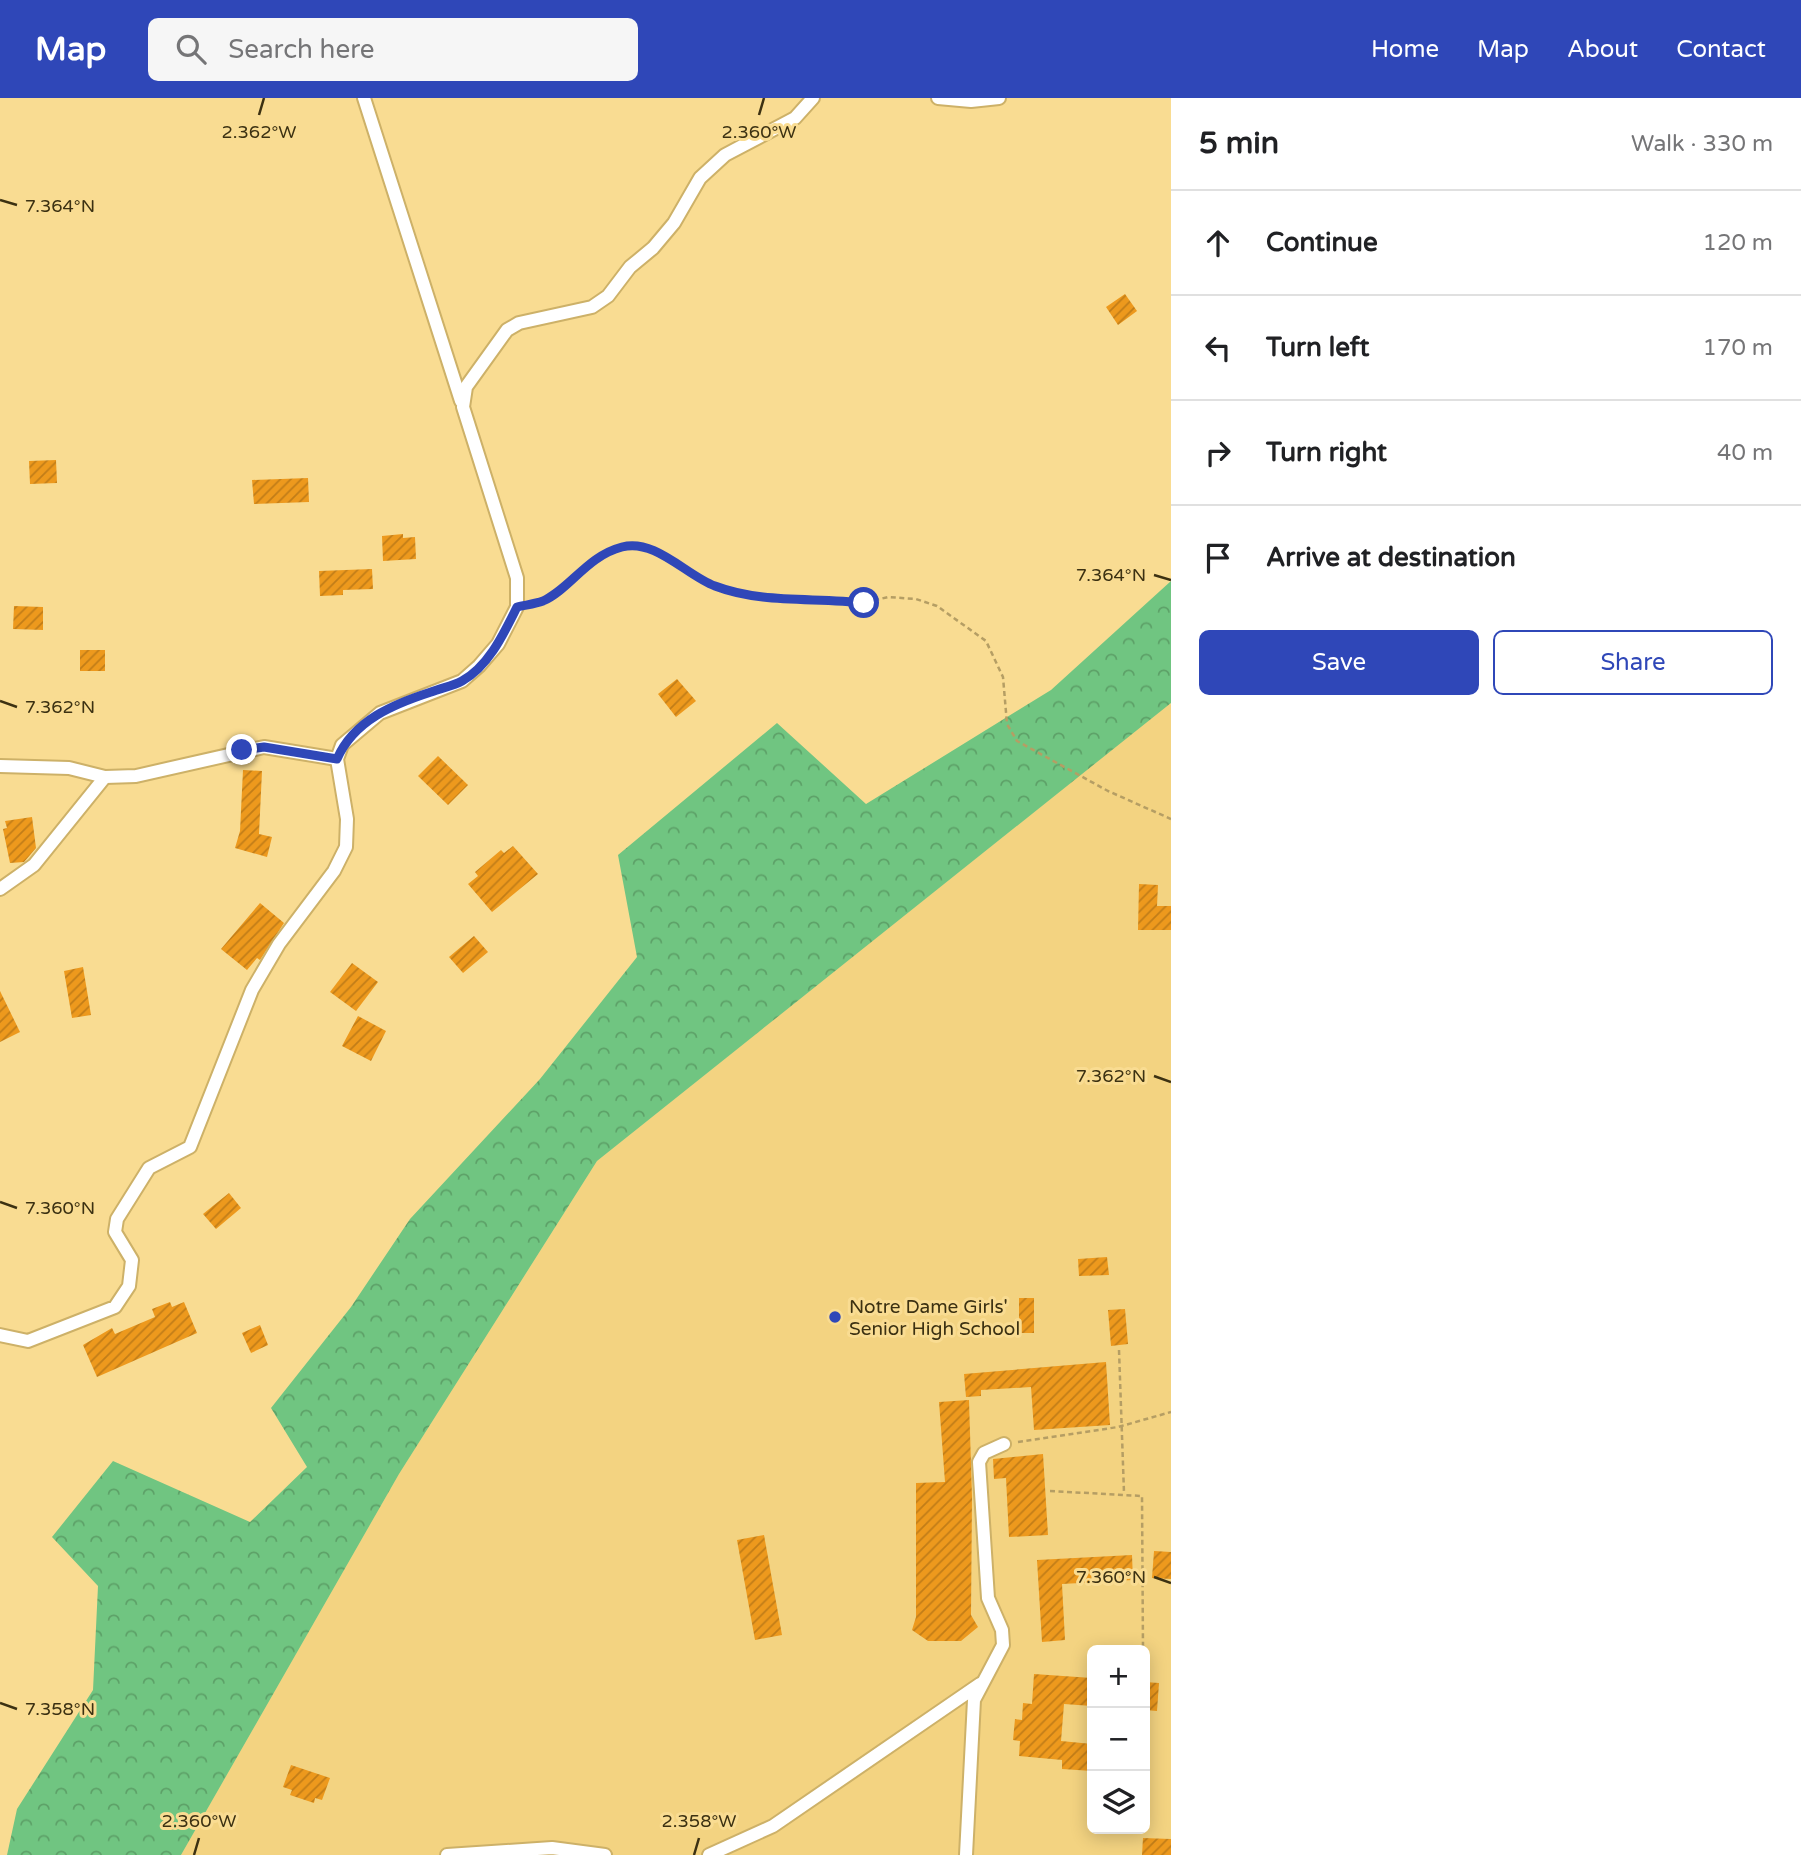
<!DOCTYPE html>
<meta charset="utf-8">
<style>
body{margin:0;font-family:"Varela Round",sans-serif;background:#f6f6f6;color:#202124}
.controls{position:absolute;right:21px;bottom:21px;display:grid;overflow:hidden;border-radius:10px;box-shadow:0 4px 18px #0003}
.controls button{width:63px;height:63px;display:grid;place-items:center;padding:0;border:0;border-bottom:2px solid #e0e0e0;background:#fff;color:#202124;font:35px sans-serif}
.stop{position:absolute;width:21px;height:21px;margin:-16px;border:5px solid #2f47b8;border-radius:50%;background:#fff}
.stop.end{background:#2f47b8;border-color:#fff;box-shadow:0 2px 7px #0008}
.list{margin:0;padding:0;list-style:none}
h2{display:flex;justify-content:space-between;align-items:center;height:91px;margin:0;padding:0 28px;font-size:30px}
h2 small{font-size:23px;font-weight:400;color:#757577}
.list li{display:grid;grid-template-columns:46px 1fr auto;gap:21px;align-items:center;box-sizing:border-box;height:105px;padding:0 28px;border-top:2px solid #e0e0e0}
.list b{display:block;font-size:26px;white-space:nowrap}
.list em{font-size:23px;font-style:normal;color:#757577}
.actions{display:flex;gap:14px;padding:21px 28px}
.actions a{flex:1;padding:16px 0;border:2px solid #2f47b8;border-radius:10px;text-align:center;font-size:24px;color:#2f47b8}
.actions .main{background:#2f47b8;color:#fff}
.icon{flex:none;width:38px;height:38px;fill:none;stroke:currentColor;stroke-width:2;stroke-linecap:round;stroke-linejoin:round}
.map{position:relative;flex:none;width:1171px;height:1757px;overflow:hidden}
header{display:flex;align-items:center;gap:42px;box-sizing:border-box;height:98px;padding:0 35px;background:#2f47b8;color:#fff}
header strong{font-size:33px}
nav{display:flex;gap:38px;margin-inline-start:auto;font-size:24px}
.search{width:490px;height:63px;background:#f6f6f6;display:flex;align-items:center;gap:18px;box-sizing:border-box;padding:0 24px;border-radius:10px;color:#757577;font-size:26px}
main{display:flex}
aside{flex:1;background:#fff}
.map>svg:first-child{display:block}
</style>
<header>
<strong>Map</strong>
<div class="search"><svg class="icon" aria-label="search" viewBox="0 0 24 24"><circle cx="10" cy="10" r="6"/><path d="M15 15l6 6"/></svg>Search here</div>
<nav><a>Home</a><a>Map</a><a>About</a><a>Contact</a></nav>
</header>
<main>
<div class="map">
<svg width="1171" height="1757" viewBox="0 0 1171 1757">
<defs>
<pattern id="forest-crowns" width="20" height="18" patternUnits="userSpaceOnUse" patternTransform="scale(1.75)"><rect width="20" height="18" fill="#70c581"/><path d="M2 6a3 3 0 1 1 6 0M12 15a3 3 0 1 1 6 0" fill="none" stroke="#5da168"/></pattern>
<pattern id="building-hatch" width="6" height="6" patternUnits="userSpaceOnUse" patternTransform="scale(1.75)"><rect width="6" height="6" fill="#ed991d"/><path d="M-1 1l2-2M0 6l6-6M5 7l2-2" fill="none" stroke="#c17d18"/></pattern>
</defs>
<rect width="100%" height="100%" fill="#f9dc92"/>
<path fill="#f3d381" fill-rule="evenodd" d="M1169,606L1171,607V1757H181L399,1376L597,1063ZM1092,1552H1145V1731H1092Z"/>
<path fill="url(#forest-crowns)" d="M1171,483V605L597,1063L399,1376L181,1757H7L17,1711L93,1592L98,1488L52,1439L113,1363L250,1424L307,1369L271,1310L351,1209L410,1121L540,981L637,859L618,757L777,625L866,706L1051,592Z"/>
<g fill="url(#building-hatch)">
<path d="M1125,196L1137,213L1118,227L1106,209Z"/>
<path d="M56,362L57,385L30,386L29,363Z"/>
<path d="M308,380L309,404L254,406L252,382Z"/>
<path d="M403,436V440L415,439L416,461L383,463L382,438Z"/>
<path d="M372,471L373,491L343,492V497L320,498L319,473Z"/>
<path d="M14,508L43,509V532L13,531Z"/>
<rect x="80" y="552" width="25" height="21"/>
<path d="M677,581L696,603L676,619L658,596Z"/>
<path d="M438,658L468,687L448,707L418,678Z"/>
<path d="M243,672L262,673L259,736L272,739L267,759L235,750L240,733Z"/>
<path d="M32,719L36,750L24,764L10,765L3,731L7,730L5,723Z"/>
<path d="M513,748L538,776L492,814L468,786L478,778L475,774L501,752L504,755Z"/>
<path d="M1139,786L1158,787L1157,808H1171V832H1138Z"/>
<path d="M260,805L284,825L260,862L257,860L247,872L221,851Z"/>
<path d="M474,838L488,854L463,875L449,859Z"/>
<path d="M352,865L378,884L356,913L330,894Z"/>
<path d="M83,869L91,917L72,920L64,873Z"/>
<path d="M0,893L20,934L0,944Z"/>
<path d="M358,918L386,933L371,963L342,948Z"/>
<path d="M229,1095L241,1110L216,1131L203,1116Z"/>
<path d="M1107,1159L1109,1177L1079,1178L1078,1161Z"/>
<rect x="1019" y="1200" width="15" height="35"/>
<path d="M170,1204L172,1209L184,1204L197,1235L97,1279L83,1247L112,1230L115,1236L155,1219L152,1211Z"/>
<path d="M1125,1211L1128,1246L1111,1248L1108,1212Z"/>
<path d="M260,1227L268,1247L251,1255L242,1235Z"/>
<path d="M1106,1264L1110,1327L1034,1332L1031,1289L981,1292V1298L966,1299L964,1276Z"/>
<path d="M969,1302L972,1399L971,1517L978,1529L961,1543H928L912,1532L916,1519V1385L945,1384L939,1304Z"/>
<path d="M1043,1356L1048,1437L1009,1439L1006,1380L994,1381L993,1361Z"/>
<path d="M764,1437L782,1537L755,1542L737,1442Z"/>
<path d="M1154,1453L1171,1454V1481L1152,1480Z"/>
<path d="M1132,1457L1133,1482L1062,1486L1065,1542L1042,1544L1037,1462Z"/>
<path d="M1034,1576L1092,1580V1608L1064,1606L1061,1643L1092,1646V1673L1062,1671V1662L1019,1658L1020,1643L1013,1642L1015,1621L1022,1622L1023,1605L1032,1606Z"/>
<path d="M1145,1584L1159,1585L1157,1613L1145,1612Z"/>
<path d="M291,1667L330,1680L322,1702L315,1700L314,1705L290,1697L292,1692L283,1689Z"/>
<path d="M1143,1740L1171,1741V1757H1142Z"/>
</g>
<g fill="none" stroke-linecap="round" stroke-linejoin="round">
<defs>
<g id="minor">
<path d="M364,0L461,303"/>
<path d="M938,0L971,3L999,0"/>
<path d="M0,668L69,670L105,679L136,678L264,649L337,661"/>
<path d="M0,791L34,767L105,679"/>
<path d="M0,1237L28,1243L115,1209L129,1188L132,1162L115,1134L117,1121L149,1070L190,1049L252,892L279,846L334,773L346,749L347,721L337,661L342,647L380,615L462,583L479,568L498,546L517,509V480L463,309L466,289L507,232L519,225L592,209L608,198L630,169L653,150L674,125L700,80L725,57L795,20L813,0"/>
<path d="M447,1757L552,1750L605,1757"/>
<path d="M709,1757L773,1728L980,1586"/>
<path d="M966,1757L974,1602L1003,1547L1002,1532L988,1500L979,1364L984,1355L1004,1346"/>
</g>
</defs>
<use href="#minor" stroke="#cdb168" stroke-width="16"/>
<g stroke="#b59e64" stroke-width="2.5" stroke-dasharray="5 3.5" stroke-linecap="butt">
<path d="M530,506L545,502L603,456L625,448L642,449L714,488L770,500H824L864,505L888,499L916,501L937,508L986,543L1003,579L1007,626L1017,643L1108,693L1171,721"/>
<path d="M1119,1252L1124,1395"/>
<path d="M1018,1344L1118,1329L1171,1314"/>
<path d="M1050,1393L1142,1398L1143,1552"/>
</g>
<use href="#minor" stroke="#fff" stroke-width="12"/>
</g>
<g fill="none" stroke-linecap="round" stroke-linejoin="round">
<path stroke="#2f47b8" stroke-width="9" d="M242,652L264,649L337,661C354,622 394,606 431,594C441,590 453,588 462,583C489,568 504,535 517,509C525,507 535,506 543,503C570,491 587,458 622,449C655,440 687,478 715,488C762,506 815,499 864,505"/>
</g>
<path fill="none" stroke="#3c3112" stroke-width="2.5" d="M259,17L264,0M759,17L764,0M0,102L17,107M1154,477L1171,482M0,603L17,609M1154,978L1171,984M0,1104L17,1110M1154,1479L1171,1485M0,1605L17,1611M194,1757L199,1740M694,1757L699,1740"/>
<circle fill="#2f47b8" stroke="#f9dc92" stroke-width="2.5" cx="835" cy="1219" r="7"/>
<g text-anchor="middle" stroke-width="6" stroke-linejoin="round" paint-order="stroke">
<g font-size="19" fill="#3c3112" stroke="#f9dc92" text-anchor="start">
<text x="849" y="1215">Notre Dame Girls'<tspan x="849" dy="22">Senior High School</tspan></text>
</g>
</g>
<g font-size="18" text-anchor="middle" fill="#3c3112" stroke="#f9dc92" stroke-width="6" stroke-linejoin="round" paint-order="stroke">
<text x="259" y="40">2.362°W</text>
<text x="759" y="40">2.360°W</text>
<text x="60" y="114">7.364°N</text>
<text x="1111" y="483">7.364°N</text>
<text x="60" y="615">7.362°N</text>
<text x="1111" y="984">7.362°N</text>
<text x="60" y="1116">7.360°N</text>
<text x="1111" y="1485">7.360°N</text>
<text x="60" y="1617">7.358°N</text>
<text x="199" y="1729">2.360°W</text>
<text x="699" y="1729">2.358°W</text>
</g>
</svg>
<div class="controls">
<button>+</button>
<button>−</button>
<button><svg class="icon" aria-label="layers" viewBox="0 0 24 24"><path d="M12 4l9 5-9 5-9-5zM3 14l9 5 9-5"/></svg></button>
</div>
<div class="stop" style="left:864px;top:505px"></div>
<div class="stop end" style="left:242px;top:652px"></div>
</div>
<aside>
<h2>5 min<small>Walk · 330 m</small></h2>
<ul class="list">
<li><svg class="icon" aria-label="ahead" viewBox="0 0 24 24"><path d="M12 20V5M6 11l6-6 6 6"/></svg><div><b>Continue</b></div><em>120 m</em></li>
<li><svg class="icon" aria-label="left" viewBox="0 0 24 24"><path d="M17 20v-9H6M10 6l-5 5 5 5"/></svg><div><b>Turn left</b></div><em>170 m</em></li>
<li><svg class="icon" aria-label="right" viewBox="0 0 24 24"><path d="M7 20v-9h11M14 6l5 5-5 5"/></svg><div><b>Turn right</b></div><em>40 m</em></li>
<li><svg class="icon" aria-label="arrive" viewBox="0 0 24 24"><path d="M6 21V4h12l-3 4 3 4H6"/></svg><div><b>Arrive at destination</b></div></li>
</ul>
<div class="actions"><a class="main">Save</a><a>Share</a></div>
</aside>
</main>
